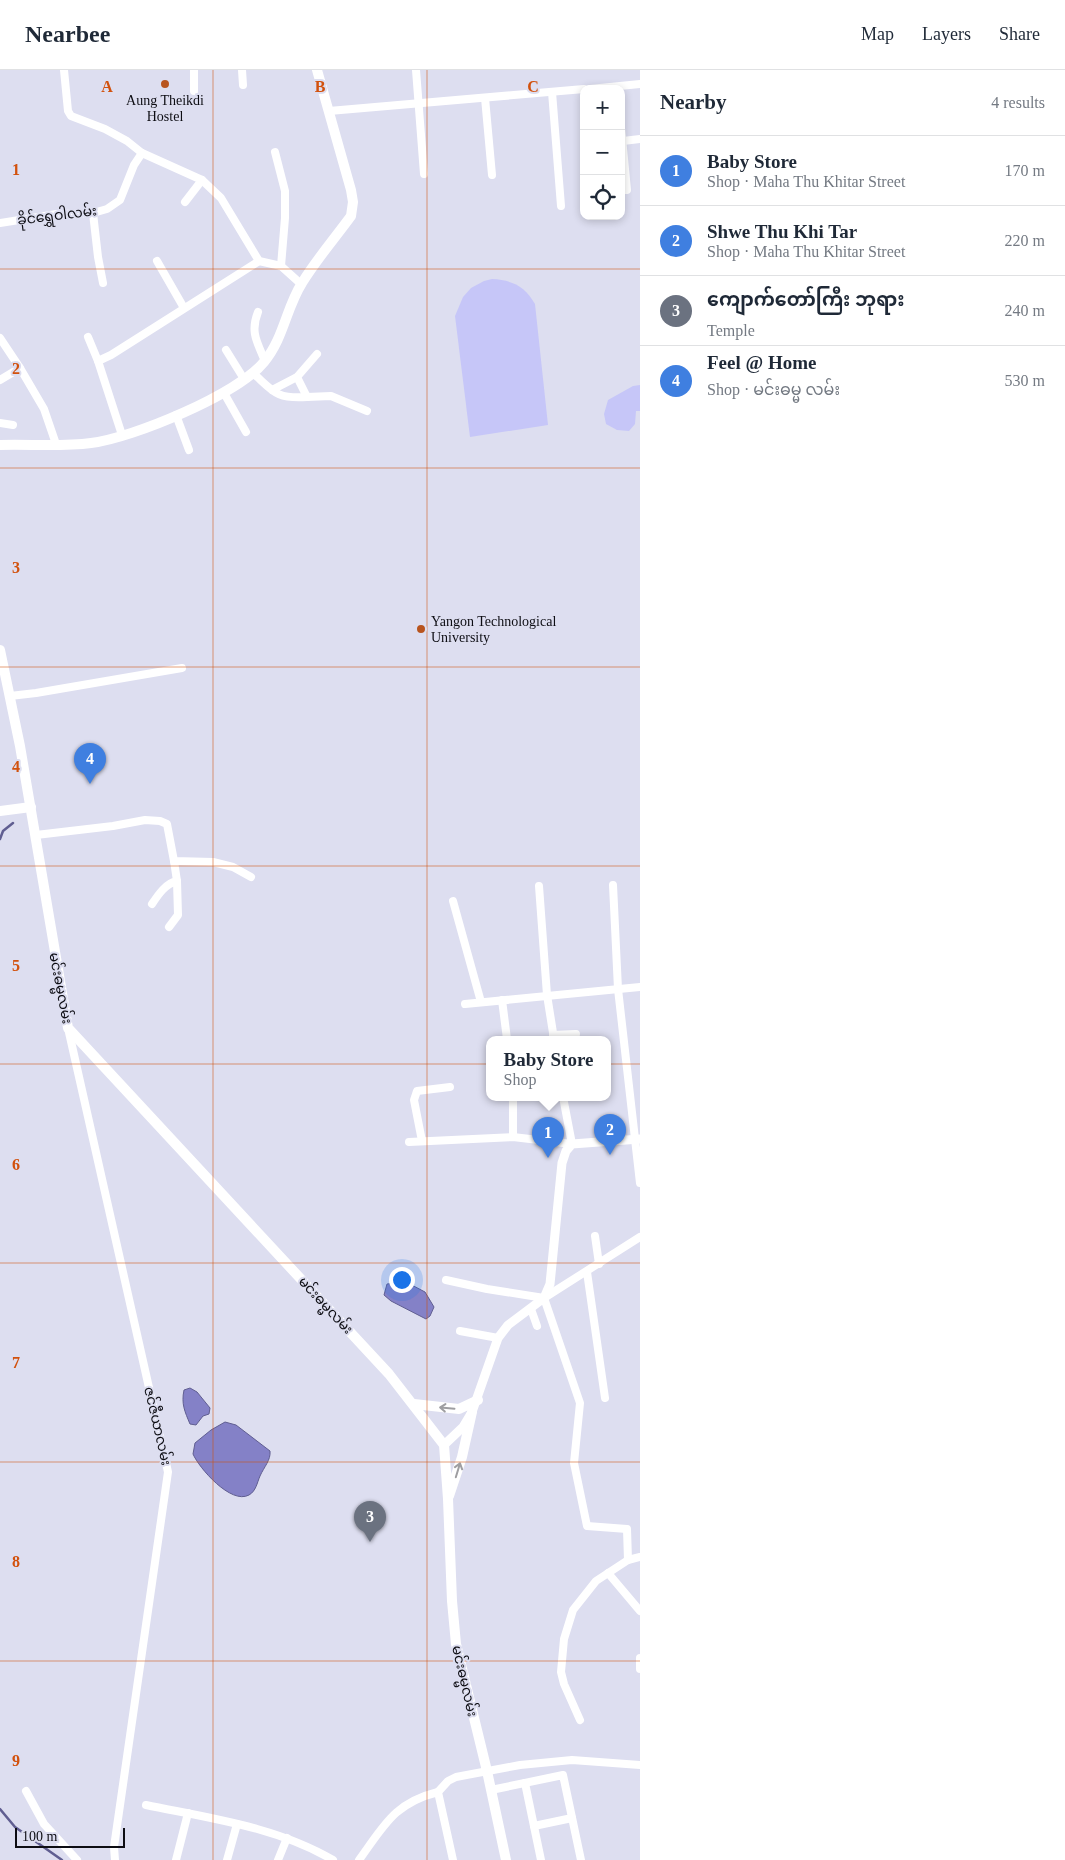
<!DOCTYPE html>
<meta charset="utf-8">
<style>
body{margin:0;font-family:"Times New Roman","Noto Sans Myanmar",serif;background:#f2f2f3;color:#1f2937}
.controls{position:absolute;right:15px;top:15px;display:grid;overflow:hidden;border-radius:10px;box-shadow:0 2px 8px #0003}
.controls button{width:45px;height:45px;display:grid;place-items:center;padding:0;border:0;border-bottom:1px solid #e0e1e3;background:#fff;color:#1f2937;font:25px sans-serif}
.scale{position:absolute;left:15px;bottom:12px;width:110px;box-sizing:border-box;padding-left:5px;border:2px solid #0d0d13;border-top:0;font-size:14px;line-height:18px;white-space:nowrap;color:#0d0d13;-webkit-text-stroke:4px #dddef0;paint-order:stroke}
.you{position:absolute;left:401px;top:1209px;width:18px;height:18px;margin:-12px;border:4px solid #fff;border-radius:50%;background:#1a73e8;box-shadow:0 0 0 8px #1a73e833}
.badge{display:grid;place-items:center;width:32px;height:32px;border-radius:50%;background:#2563eb;color:#fff;font-size:16px;font-weight:700}
.pin{position:absolute;translate:-50% -41px;filter:drop-shadow(0 1px 2px #0008)}
.pin::after{content:'';position:absolute;top:26px;width:18px;height:15px;background:inherit;clip-path:polygon(0 0,100% 0,50% 100%)}
.popup{position:absolute;left:486px;top:966px;width:125px;height:65px;box-sizing:border-box;display:grid;place-content:center;border-radius:10px;background:#fff;filter:drop-shadow(0 1px 4px #0005);font-size:16px;white-space:nowrap;color:#747a83}
.popup b{font-size:19px;color:#1f2937}
.popup::after{content:'';position:absolute;left:50%;top:100%;margin-left:-10px;border:10px solid transparent;border-top-color:#fff}
.list{margin:0;padding:0;list-style:none}
h2{display:flex;justify-content:space-between;align-items:center;height:65px;margin:0;padding:0 20px;font-size:21px}
h2 small{font-size:16px;font-weight:400;color:#747a83}
.list li{display:grid;grid-template-columns:32px 1fr auto;gap:15px;align-items:center;box-sizing:border-box;height:70px;padding:0 20px;border-top:1px solid #e0e1e3}
.list b{display:block;font-size:19px;white-space:nowrap}
.list p{margin:0;font-size:16px;white-space:nowrap;color:#747a83}
.list em{font-size:16px;font-style:normal;color:#747a83}
.icon{flex:none;width:28px;height:28px;fill:none;stroke:currentColor;stroke-width:2;stroke-linecap:round;stroke-linejoin:round}
.map{position:relative;flex:none;width:640px;height:1790px;overflow:hidden}
header{display:flex;align-items:center;gap:30px;box-sizing:border-box;height:70px;padding:0 25px;background:#fff;border-bottom:1px solid #e0e1e3}
header strong{font-size:24px}
nav{display:flex;gap:28px;margin-inline-start:auto;font-size:18px}
main{display:flex}
aside{flex:1;background:#fff}
.map>svg:first-child{display:block}
</style>
<header>
<strong>Nearbee</strong>
<nav><a>Map</a><a>Layers</a><a>Share</a></nav>
</header>
<main>
<div class="map">
<svg width="640" height="1790" viewBox="0 0 640 1790">
<rect width="100%" height="100%" fill="#dddef0"/>
<g fill="#c6c6f8">
<path d="M492,209C512,210 525,216 535,234L548,355L470,367L455,246L463,227L471,218L484,211Z"/>
<path d="M640,315V341H636L635,354L629,361L617,360L606,354L604,344L608,330L633,316Z"/>
</g>
<g fill="#8481c7" stroke="#605e91">
<path d="M406,1212L425,1222L434,1237L430,1246L426,1249L391,1231L384,1225L387,1214Z"/>
<path d="M190,1318L197,1322L210,1338L209,1344L203,1346L196,1355L190,1354C185,1342 181,1334 184,1320Z"/>
<path d="M225,1352L236,1355L270,1381C271,1390 264,1397 260,1406C257,1413 256,1421 249,1425C231,1435 199,1398 193,1384L195,1373L211,1360Z"/>
</g>
<g fill="none" stroke-linecap="round" stroke-linejoin="round">
<g stroke="#605e91" stroke-width="2.5">
<path d="M0,769L3,761L13,753"/>
<path d="M0,1739L15,1757L62,1790"/>
</g>
<g stroke="#fff" stroke-width="8">
<path d="M64,0L68,41L71,46L105,59L127,71L142,83L202,110L221,128L259,191L281,196L301,214"/>
<path d="M242,0L243,15"/>
<path d="M416,0L424,104"/>
<path d="M590,19L640,14"/>
<path d="M194,21V0"/>
<path d="M552,22L561,136"/>
<path d="M485,28L492,105"/>
<path d="M329,41L584,19"/>
<path d="M621,58L627,120"/>
<path d="M623,71L640,69"/>
<path d="M275,82L285,121V148L281,196"/>
<path d="M185,132L202,110"/>
<path d="M93,143L98,187L103,213"/>
<path d="M0,153L57,144L93,143L107,139L120,130L134,95L142,83"/>
<path d="M157,191L184,238"/>
<path d="M258,242C250,262 257,272 265,291"/>
<path d="M88,267L98,291L122,365"/>
<path d="M0,268L20,298L44,339L56,374"/>
<path d="M226,280L244,309"/>
<path d="M98,291L111,285L259,191"/>
<path d="M253,303C274,322 276,329 307,327"/>
<path d="M297,307L307,327L331,326L367,341"/>
<path d="M0,310L20,298"/>
<path d="M272,320L297,307L317,284"/>
<path d="M224,323L246,362"/>
<path d="M176,345L189,380"/>
<path d="M0,353L13,355"/>
<path d="M10,626L36,623L182,598"/>
<path d="M36,765L113,756L145,750L160,751L167,754L174,791L213,792L233,797L251,807"/>
<path d="M613,815L618,919L640,1113"/>
<path d="M539,816L547,925L554,969"/>
<path d="M453,831L481,932"/>
<path d="M152,834C158,825 166,813 177,811L174,791"/>
<path d="M169,857L178,845L177,811"/>
<path d="M502,930L507,969"/>
<path d="M465,934L640,917"/>
<path d="M68,958L168,1402L114,1777L115,1790"/>
<path d="M553,965L576,964"/>
<path d="M513,1027V1067"/>
<path d="M422,1071L414,1030L417,1021L450,1017"/>
<path d="M409,1072L513,1067L572,1074L563,1027"/>
<path d="M595,1166L599,1194"/>
<path d="M587,1202L605,1328"/>
<path d="M446,1210L487,1219L544,1228"/>
<path d="M544,1228L580,1333L574,1393L587,1456L627,1459L628,1490"/>
<path d="M544,1228L640,1167"/>
<path d="M531,1239L537,1256"/>
<path d="M460,1261L498,1268"/>
<path d="M608,1503L640,1541"/>
<path d="M640,1588V1599"/>
<path d="M580,1650L564,1614L561,1602L564,1569L573,1540L596,1511L628,1490L640,1487"/>
<path d="M525,1713L541,1790"/>
<path d="M491,1720L563,1705L581,1790"/>
<path d="M26,1721L44,1754L77,1790"/>
<path d="M146,1735C209,1748 277,1757 333,1790"/>
<path d="M534,1756L572,1748"/>
<path d="M176,1790L188,1743"/>
<path d="M227,1790L237,1754"/>
<path d="M278,1790L287,1768"/>
<path d="M359,1790C384,1756 394,1733 438,1722"/>
<path d="M453,1790L438,1722L448,1711L456,1707L520,1695L572,1690L640,1695"/>
</g>
<path stroke="#fff" stroke-width="9" d="M444,1375L463,1357L472,1342L498,1268L508,1255L544,1228L550,1214L562,1093L566,1081L572,1074L640,1069"/>
<g stroke="#fff" stroke-width="10">
<path d="M0,375C30,374 61,377 91,373C133,368 238,324 264,292C284,268 286,238 302,213C316,190 335,168 351,146L353,132L351,120L317,0"/>
<path d="M0,580L20,676L68,958L389,1304L444,1375L448,1429L452,1531L456,1574L487,1701L506,1790"/>
<path d="M0,741L31,737"/>
<path d="M414,1334L459,1339L478,1330"/>
<path d="M449,1426L462,1387L472,1342"/>
</g>
</g>
<defs><path id="oneway-shaft" d="M-6 0H5M1.5-3L5.5 0L1.5 3" fill="none" stroke-width="1.6" stroke-linecap="round" stroke-linejoin="round" transform="scale(1.25)"/></defs>
<g stroke="#9e9ea1">
<use href="#oneway-shaft" transform="translate(447 1338) rotate(-175)"/>
<use href="#oneway-shaft" transform="translate(458 1400) rotate(-73)"/>
</g>
<path fill="none" stroke="#d2510d" stroke-width="1" stroke-opacity="0.55" d="M213,0V1790M427,0V1790M0,199H640M0,398H640M0,597H640M0,796H640M0,994H640M0,1193H640M0,1392H640M0,1591H640"/>
<g fill="#b8541e" stroke="#dddef0" stroke-width="2">
<circle cx="165" cy="14" r="5"/>
<circle cx="421" cy="559" r="5"/>
</g>
<g text-anchor="middle" stroke-width="4" stroke-linejoin="round" paint-order="stroke">
<g font-size="14" fill="#0d0d13" stroke="#dddef0">
<text x="165" y="35">Aung Theikdi<tspan x="165" dy="16">Hostel</tspan></text>
<text x="431" y="556" text-anchor="start">Yangon Technological<tspan x="431" dy="16">University</tspan></text>
</g>
<g font-size="14" fill="#0d0d13" stroke="#dddef0">
<text transform="translate(57 145) rotate(-7)" y="5">ခိုင်ရွှေဝါလမ်း</text>
<text transform="translate(61 918) rotate(79)" y="5">မင်းဓမ္မလမ်း</text>
<text transform="translate(326 1235) rotate(47)" y="5">မင်းဓမ္မလမ်း</text>
<text transform="translate(158 1356) rotate(77)" y="5">ဇင်ဇီယာလမ်း</text>
<text transform="translate(465 1611) rotate(77)" y="5">မင်းဓမ္မလမ်း</text>
</g>
</g>
<g font-size="16" text-anchor="middle" font-weight="bold" fill="#d2510d" stroke="#dddef0" stroke-width="4" stroke-linejoin="round" paint-order="stroke">
<text x="107" y="22">A</text>
<text x="320" y="22">B</text>
<text x="533" y="22">C</text>
<text x="16" y="105">1</text>
<text x="16" y="304">2</text>
<text x="16" y="503">3</text>
<text x="16" y="702">4</text>
<text x="16" y="901">5</text>
<text x="16" y="1100">6</text>
<text x="16" y="1298">7</text>
<text x="16" y="1497">8</text>
<text x="16" y="1696">9</text>
</g>
</svg>
<div class="controls">
<button>+</button>
<button>−</button>
<button><svg class="icon" aria-label="locate" viewBox="0 0 24 24"><circle cx="12" cy="12" r="6"/><path d="M12 2v4M12 18v4M2 12h4M18 12h4"/></svg></button>
</div>
<div class="scale">100 m</div>
<div class="you"></div>
<div class="pin badge" style="left:548px;top:1088px;background:#3f7fe0">1</div>
<div class="popup"><b>Baby Store</b>Shop</div>
<div class="pin badge" style="left:610px;top:1085px;background:#3f7fe0">2</div>
<div class="pin badge" style="left:370px;top:1472px;background:#6b7280">3</div>
<div class="pin badge" style="left:90px;top:714px;background:#3f7fe0">4</div>
</div>
<aside>
<h2>Nearby<small>4 results</small></h2>
<ul class="list">
<li><span class="badge" style="background:#3f7fe0">1</span><div><b>Baby Store</b><p>Shop · Maha Thu Khitar Street</p></div><em>170 m</em></li>
<li><span class="badge" style="background:#3f7fe0">2</span><div><b>Shwe Thu Khi Tar</b><p>Shop · Maha Thu Khitar Street</p></div><em>220 m</em></li>
<li><span class="badge" style="background:#6b7280">3</span><div><b>ကျောက်တော်ကြီး ဘုရား</b><p>Temple</p></div><em>240 m</em></li>
<li><span class="badge" style="background:#3f7fe0">4</span><div><b>Feel @ Home</b><p>Shop · မင်းဓမ္မ လမ်း</p></div><em>530 m</em></li>
</ul>
</aside>
</main>
